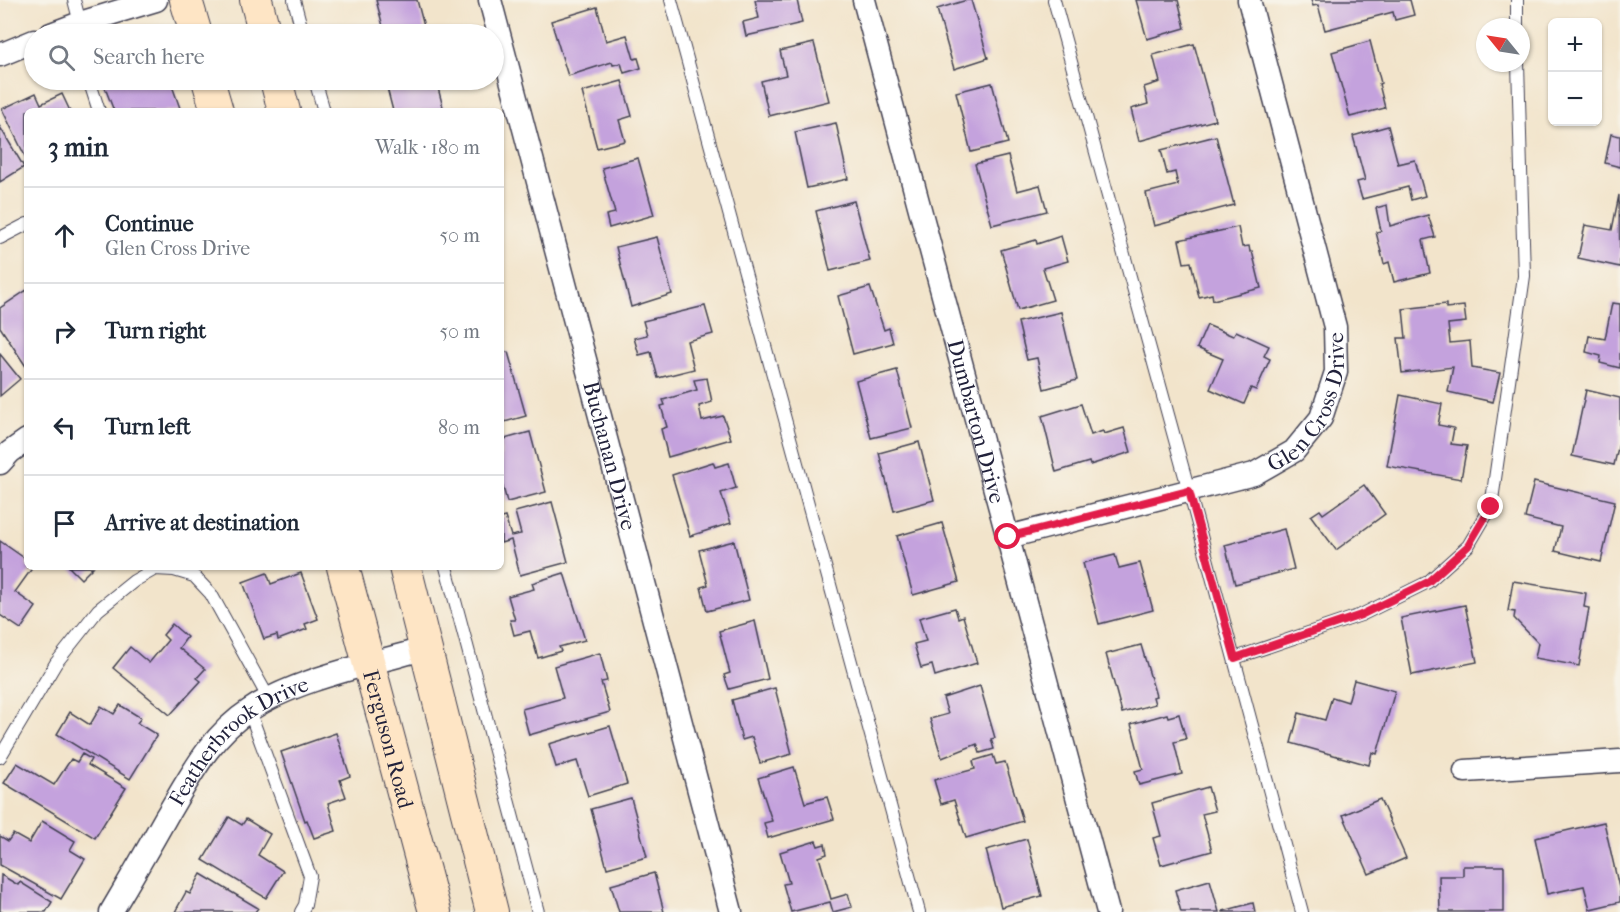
<!DOCTYPE html>
<meta charset="utf-8">
<style>
body{margin:0;font-family:"IM FELL French Canon",serif;background:#f2f2f3;color:#1f2937}
.controls{position:absolute;right:18px;top:18px;display:grid;overflow:hidden;border-radius:9px;box-shadow:0 2px 4px #0004}
.controls button{width:54px;height:54px;display:grid;place-items:center;padding:0;border:0;border-bottom:2px solid #e0e1e3;background:#fff;color:#1f2937;font:30px sans-serif}
.compass{position:absolute;left:1476px;top:18px;width:54px;height:54px;border-radius:50%;background:#fff;box-shadow:0 2px 4px #0004;rotate:300deg}
.stop{position:absolute;width:18px;height:18px;margin:-14px;border:4px solid #e11d48;border-radius:50%;background:#fff}
.stop.end{background:#e11d48;border-color:#fff;box-shadow:0 2px 6px #0008}
.list{margin:0;padding:0;list-style:none}
h2{display:flex;justify-content:space-between;align-items:center;height:78px;margin:0;padding:0 24px;font-size:26px}
h2 small{font-size:20px;font-weight:400;color:#747a83}
.list li{display:grid;grid-template-columns:39px 1fr auto;gap:18px;align-items:center;box-sizing:border-box;height:96px;padding:0 24px;border-top:2px solid #e0e1e3}
.list b{display:block;font-size:22px;white-space:nowrap}
.list p{margin:0;font-size:20px;white-space:nowrap;color:#747a83}
.list em{font-size:20px;font-style:normal;color:#747a83}
.icon{flex:none;width:33px;height:33px;fill:none;stroke:currentColor;stroke-width:2;stroke-linecap:round;stroke-linejoin:round}
.map{position:relative;flex:none;width:1620px;height:912px;overflow:hidden}
.search{position:absolute;background:#fff;box-shadow:0 2px 4px #0004;left:24px;top:24px;width:480px;height:66px;display:flex;align-items:center;gap:15px;box-sizing:border-box;padding:0 21px;border-radius:33px;color:#747a83;font-size:22px}
.panel{position:absolute;background:#fff;box-shadow:0 2px 4px #0004;left:24px;top:108px;width:480px;height:462px;border-radius:9px}
.map>svg:first-child{display:block}
</style>
<div class="map">
<svg width="1620" height="912" viewBox="0 0 1620 912">
<rect width="100%" height="100%" fill="#f7f3e8"/>
<filter id="ink" filterUnits="userSpaceOnUse"><feTurbulence type="fractalNoise" baseFrequency=".0167" numOctaves="2"/><feDisplacementMap in="SourceGraphic" scale="12" xChannelSelector="R" yChannelSelector="G"/><feConvolveMatrix kernelMatrix="1 2 1 2 8 2 1 2 1" color-interpolation-filters="sRGB"/></filter>
<filter id="wash" filterUnits="userSpaceOnUse"><feTurbulence type="fractalNoise" baseFrequency=".008" numOctaves="4" result="noise"/><feDisplacementMap in="SourceGraphic" scale="24" xChannelSelector="R" yChannelSelector="G"/><feGaussianBlur stdDeviation="1.35" result="paint"/><feColorMatrix in="noise" values="0 0 0 0 0 0 0 0 0 0 0 0 0 0 0 0 0 1.4 0 .05"/><feComposite in="paint" operator="in"/></filter>
<g filter="url(#wash)">
<rect width="100%" height="100%" fill="#f2e4cb"/>
<g id="blocks">
<g fill="#c4a2dd">
<path d="M376,0H417L426,34H370L384,30Z"/>
<path d="M755,0H797L802,23L746,36L743,22L759,18Z"/>
<path d="M967,0H971L988,58L954,69L937,9Z"/>
<path d="M1136,0H1178L1185,28L1147,39Z"/>
<path d="M1311,0H1410L1414,15L1395,20L1393,12L1325,30L1318,5L1313,6Z"/>
<path d="M597,7L606,41L627,35L634,59L638,58L641,68L624,73L621,63L613,65L612,62L568,76L551,21Z"/>
<path d="M1370,41L1381,83L1379,84L1385,108L1350,117L1332,52Z"/>
<path d="M814,43L829,101L769,116L761,81L786,75L780,51Z"/>
<path d="M1194,44L1215,120L1139,141L1131,109L1148,104L1144,87L1160,82L1153,55Z"/>
<path d="M102,80H170L181,111H114Z"/>
<path d="M385,80H436L444,111H393Z"/>
<path d="M622,81L632,116L619,120L625,141L597,148L582,92Z"/>
<path d="M992,83L1008,143L971,152L956,92Z"/>
<path d="M36,93L41,104L62,94L70,111H27V160L2,109Z"/>
<path d="M836,123L848,179L807,188L795,132Z"/>
<path d="M1388,126L1398,164L1415,160L1425,196L1411,200L1408,187L1362,199L1357,182L1365,180L1353,136Z"/>
<path d="M0,127L24,167L0,182Z"/>
<path d="M1611,134L1620,136V167L1605,163Z"/>
<path d="M1216,136L1234,205L1154,226L1146,193L1178,185L1175,172L1167,174L1161,150Z"/>
<path d="M1008,156L1017,191L1040,185L1047,211L992,225L975,164Z"/>
<path d="M638,158L654,215L609,228L606,215L615,213L602,168Z"/>
<path d="M1619,195L1620,267L1578,258L1585,225L1612,230Z"/>
<path d="M854,201L870,261L830,271L816,211Z"/>
<path d="M1387,205L1390,226L1428,215L1435,237L1423,240L1430,273L1394,282L1389,262L1384,264L1376,232L1381,231L1376,208Z"/>
<path d="M1238,227L1242,247L1249,246L1250,252L1252,251L1261,288L1213,300L1212,294L1199,297L1191,262L1184,263L1179,240Z"/>
<path d="M1061,236L1068,261L1043,268L1053,300L1018,310L1001,250L1036,240L1037,244Z"/>
<path d="M657,237L672,294L631,307L616,247Z"/>
<path d="M870,287L884,330L889,328L893,343L853,354L838,296Z"/>
<path d="M27,290V368L0,327V308Z"/>
<path d="M1612,303L1620,304V368L1600,363L1601,356L1586,352L1589,336L1605,339Z"/>
<path d="M1446,304V308L1464,306L1466,322L1448,324L1450,343L1470,341L1472,368L1500,373L1493,402L1448,392L1453,367L1402,373L1398,338H1406L1403,309Z"/>
<path d="M705,306L713,334L687,341L694,369L658,378L651,352L639,355L634,338L647,335L643,321Z"/>
<path d="M1061,312L1077,380L1044,389L1037,358L1027,360L1018,322Z"/>
<path d="M1207,325L1233,336L1236,331L1269,346L1264,356L1270,359L1256,390L1251,388L1244,404L1210,389L1223,359L1197,348Z"/>
<path d="M508,352L526,416L501,423V353Z"/>
<path d="M0,354L20,379L0,396Z"/>
<path d="M897,370L912,428L871,438L856,381Z"/>
<path d="M707,378L712,402L699,406L702,421L723,416L731,439L668,457L661,429L667,427L661,406L665,405L663,400L697,390L694,380Z"/>
<path d="M1586,390L1620,398V439L1614,465L1572,456Z"/>
<path d="M1400,395L1442,404L1438,425L1454,428L1451,444L1467,446L1461,479L1387,466Z"/>
<path d="M1081,404L1091,435L1103,431L1104,434L1124,428L1131,452L1090,465L1089,462L1056,472L1042,416Z"/>
<path d="M530,432L546,492L507,502L501,479V440Z"/>
<path d="M919,442L934,500L894,511L879,453Z"/>
<path d="M713,462L715,467L729,463L736,488L721,493L731,523L690,536L672,475Z"/>
<path d="M1534,482L1615,501L1601,562L1555,551L1561,527L1525,518Z"/>
<path d="M1364,485L1385,514L1336,550L1311,516L1320,510L1323,514Z"/>
<path d="M552,502L568,562L520,575L511,540L501,543V518L505,517L511,536L521,534L515,512Z"/>
<path d="M942,523L959,582L913,595L897,536Z"/>
<path d="M1284,529L1294,569L1235,584L1225,545Z"/>
<path d="M0,541L27,560V567H33L15,592L36,607L21,629L0,615Z"/>
<path d="M734,541L749,600L707,611L701,587L708,585L699,550Z"/>
<path d="M1115,555L1119,568L1140,563L1153,610L1099,624L1083,563Z"/>
<path d="M69,567H93L81,579Z"/>
<path d="M267,573L271,584L301,573L318,619L305,624L307,629L278,640L277,635L264,639L243,582Z"/>
<path d="M564,573L585,640L559,647L561,651L538,658L530,631L514,635L510,620H515L508,596L534,589L532,583Z"/>
<path d="M1513,581L1586,593L1584,607L1589,608L1579,666L1535,658L1538,643L1514,618L1515,612L1508,611Z"/>
<path d="M1465,605L1477,662L1412,675L1401,618Z"/>
<path d="M955,608L958,618L963,616L977,663L935,676L932,665L921,668L914,644L926,641L919,618Z"/>
<path d="M755,621L768,679L729,689L724,675L730,673L719,631Z"/>
<path d="M172,624L187,637L179,648L205,669L197,678L201,681L170,715L113,668L130,647L149,663L168,640L163,635Z"/>
<path d="M1141,645L1156,696L1153,697L1155,704L1122,713L1106,654Z"/>
<path d="M600,653L607,681L601,682L610,712L529,735L522,709L563,698L554,666Z"/>
<path d="M1354,680L1395,691L1377,754L1372,752L1369,765L1291,743L1299,713L1325,720L1332,697L1348,702Z"/>
<path d="M980,686L995,738L991,739L994,749L980,753L977,744L942,758L930,719L948,714L943,698Z"/>
<path d="M775,688L792,754L760,763L752,737L742,740L732,700Z"/>
<path d="M120,705L141,718L137,723L157,735L130,779L57,734L70,712L90,725L101,706L114,714Z"/>
<path d="M1167,714L1168,717L1179,714L1186,739L1174,742L1182,774L1139,785L1135,771L1143,769L1131,724Z"/>
<path d="M610,726L627,784L588,796L577,761L556,767L549,744Z"/>
<path d="M336,733L350,776L340,780L346,797L328,803L336,831L314,838L307,820L305,821L281,752Z"/>
<path d="M82,754L91,759L88,765L126,788L95,838L4,783L17,763L54,785L71,759L77,762Z"/>
<path d="M993,755L996,764L1005,762L1023,821L966,838L954,800L941,804L934,780L975,769L973,761Z"/>
<path d="M794,767L805,803L827,797L834,819L768,838L764,823L772,821L758,778Z"/>
<path d="M1208,787L1215,811L1202,814L1212,851L1161,865L1153,838L1161,836L1152,803Z"/>
<path d="M631,798L647,857L607,868L591,809Z"/>
<path d="M1380,799L1406,858L1369,874L1343,815Z"/>
<path d="M229,817L242,825L246,819L270,834L258,855L283,871L266,898L203,860Z"/>
<path d="M42,821L75,841L70,850L85,859L61,899L0,865V836L8,841L13,834L29,843Z"/>
<path d="M1604,822L1620,892V902L1590,909L1584,886L1547,894L1535,838Z"/>
<path d="M1027,839L1042,896L1001,907L986,850Z"/>
<path d="M816,841L818,846L825,844L827,854L819,857L831,899L848,894L852,907L833,912L830,902L791,912L783,884L789,883L780,852Z"/>
<path d="M1463,866H1504V912H1440L1439,876H1463Z"/>
<path d="M654,873L664,912H619L611,885Z"/>
<path d="M201,874L258,908L255,912H175L186,892L190,894Z"/>
<path d="M1,875L18,885L20,882L52,902L46,912H0Z"/>
<path d="M1210,880L1219,912H1181L1175,890Z"/>
<path d="M1253,903L1255,912H1223V911Z"/>
</g>
</g>
</g>
<g filter="url(#ink)">
<use href="#blocks" fill-opacity="0" stroke="#413f51" stroke-width="1.5"/>
<g fill="none" stroke-linecap="round" stroke-linejoin="round">
<defs>
<g id="service">
<path d="M74,0L80,23"/>
<path d="M294,0L303,34"/>
<path d="M671,0L919,912"/>
<path d="M1054,0L1189,491L1302,912"/>
<path d="M1517,0V27"/>
<path d="M89,80L99,111"/>
<path d="M315,80L324,111"/>
<path d="M0,238L27,224"/>
<path d="M446,567L538,912"/>
<path d="M1235,658L1361,615L1428,582L1468,546L1491,507L1524,276L1518,63"/>
<path d="M249,710L310,876L305,905L301,912"/>
<path d="M0,757L56,663L98,610L134,581L155,569L174,570L194,576L211,594L269,699"/>
</g>
<g id="minor">
<path id="s1" d="M490,0L731,912"/>
<path id="s2" d="M864,0L1108,912"/>
<path d="M51,34L80,23L156,0"/>
<path d="M0,55L34,41"/>
<path d="M0,463L10,452L27,440"/>
<path id="s3" d="M1008,537L1254,474L1294,451L1321,418L1336,372L1335,327L1249,0"/>
<path d="M1465,771L1620,761"/>
<path id="s4" d="M111,912C130,880 148,849 166,817C190,777 210,736 250,710C295,679 373,664 426,648"/>
</g>
<g id="secondary">
<path d="M186,0L196,34"/>
<path d="M256,0L265,34"/>
<path d="M208,80L217,111"/>
<path d="M276,80L284,111"/>
<path id="s5" d="M343,567L435,912"/>
<path d="M405,567L492,912"/>
</g>
</defs>
<use href="#service" stroke="#413f51" stroke-width="14"/>
<use href="#minor" stroke="#413f51" stroke-width="25"/>
<use href="#secondary" stroke="#413f51" stroke-width="34"/>
<use href="#service" stroke="#fff" stroke-width="12"/>
<use href="#minor" stroke="#fff" stroke-width="22"/>
<use href="#secondary" stroke="#fee5c5" stroke-width="32"/>
</g>
</g>
<g fill="none" stroke-linecap="round" stroke-linejoin="round" filter="url(#ink)">
<path stroke="#e11d48" stroke-width="8" d="M1008,537L1189,491L1235,658L1361,615L1428,582L1468,546L1491,507"/>
</g>
<g text-anchor="middle" stroke-width="5" stroke-linejoin="round" paint-order="stroke">
<g font-size="22" fill="#22223b" stroke="#f7f3e8">
<text dy="8" stroke="none"><textPath href="#s3" startOffset="351">Glen Cross Drive</textPath></text>
<text dy="8" stroke="none"><textPath href="#s2" startOffset="436">Dumbarton Drive</textPath></text>
<text dy="8" stroke="none"><textPath href="#s1" startOffset="471">Buchanan Drive</textPath></text>
<text dy="8" stroke="none"><textPath href="#s5" startOffset="178">Ferguson Road</textPath></text>
<text dy="8" stroke="none"><textPath href="#s4" startOffset="218">Featherbrook Drive</textPath></text>
</g>
</g>
</svg>
<div class="controls">
<button>+</button>
<button>−</button>
</div>
<svg class="compass" viewBox="-18 -18 36 36"><path d="M0-13l5 13h-10z" fill="#e53935"/><path d="M0 13l5-13h-10z" fill="#747a83"/></svg>
<div class="stop" style="left:1008px;top:537px"></div>
<div class="stop end" style="left:1491px;top:507px"></div>
<div class="search"><svg class="icon" aria-label="search" viewBox="0 0 24 24"><circle cx="10" cy="10" r="6"/><path d="M15 15l6 6"/></svg>Search here</div>
<section class="panel">
<h2>3 min<small>Walk · 180 m</small></h2>
<ul class="list">
<li><svg class="icon" aria-label="ahead" viewBox="0 0 24 24"><path d="M12 20V5M6 11l6-6 6 6"/></svg><div><b>Continue</b><p>Glen Cross Drive</p></div><em>50 m</em></li>
<li><svg class="icon" aria-label="right" viewBox="0 0 24 24"><path d="M7 20v-9h11M14 6l5 5-5 5"/></svg><div><b>Turn right</b></div><em>50 m</em></li>
<li><svg class="icon" aria-label="left" viewBox="0 0 24 24"><path d="M17 20v-9H6M10 6l-5 5 5 5"/></svg><div><b>Turn left</b></div><em>80 m</em></li>
<li><svg class="icon" aria-label="arrive" viewBox="0 0 24 24"><path d="M6 21V4h12l-3 4 3 4H6"/></svg><div><b>Arrive at destination</b></div></li>
</ul>
</section>
</div>
